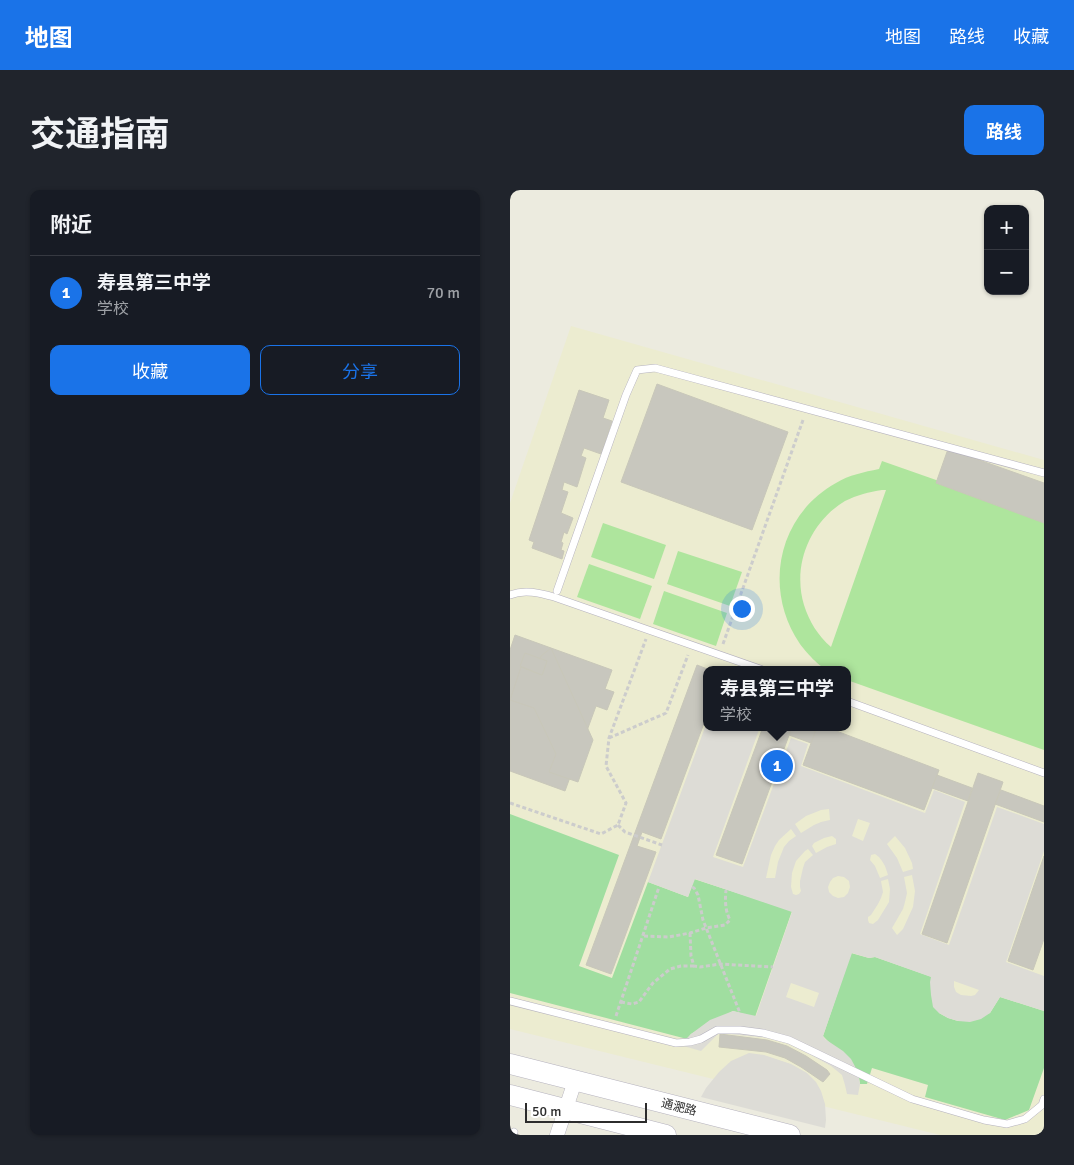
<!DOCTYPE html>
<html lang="zh">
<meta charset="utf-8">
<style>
body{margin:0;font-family:Signika,"Noto Sans SC",sans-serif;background:#20242c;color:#f1f3f6}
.controls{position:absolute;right:15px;top:15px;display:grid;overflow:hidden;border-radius:10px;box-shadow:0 1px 4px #0004}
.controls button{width:45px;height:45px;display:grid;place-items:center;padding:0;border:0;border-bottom:1px solid #363941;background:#171b24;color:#f1f3f6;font:25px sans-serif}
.scale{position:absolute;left:15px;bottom:12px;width:122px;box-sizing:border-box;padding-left:5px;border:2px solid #2c2c2c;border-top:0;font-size:14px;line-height:18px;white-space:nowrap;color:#2c2c2c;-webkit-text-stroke:4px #fff;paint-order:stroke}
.you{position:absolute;left:231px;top:418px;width:18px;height:18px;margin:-12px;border:4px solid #fff;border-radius:50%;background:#1a73e8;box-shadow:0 0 0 8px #1a73e833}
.badge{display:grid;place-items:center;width:32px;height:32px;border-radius:50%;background:#1a73e8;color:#fff;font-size:16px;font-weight:700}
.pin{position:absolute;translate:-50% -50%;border:2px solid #fff;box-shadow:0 1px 5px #0006}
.popup{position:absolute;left:193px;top:476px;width:148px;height:65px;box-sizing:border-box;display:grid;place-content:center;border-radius:10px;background:#171b24;filter:drop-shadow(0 1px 4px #0005);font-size:16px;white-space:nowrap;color:#9ea1a6}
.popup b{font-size:19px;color:#f1f3f6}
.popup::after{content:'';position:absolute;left:50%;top:100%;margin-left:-10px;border:10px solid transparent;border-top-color:#171b24}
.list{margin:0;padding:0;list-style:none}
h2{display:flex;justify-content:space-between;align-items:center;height:65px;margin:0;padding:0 20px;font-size:21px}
h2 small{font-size:16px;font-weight:400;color:#9ea1a6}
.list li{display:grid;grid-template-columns:32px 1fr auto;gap:15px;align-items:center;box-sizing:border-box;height:75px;padding:0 20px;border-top:1px solid #363941}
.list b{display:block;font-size:19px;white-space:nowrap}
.list p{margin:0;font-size:16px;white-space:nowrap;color:#9ea1a6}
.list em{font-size:16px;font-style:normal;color:#9ea1a6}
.actions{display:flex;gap:10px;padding:15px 20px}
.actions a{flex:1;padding:11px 0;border:1px solid #1a73e8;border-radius:10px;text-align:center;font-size:18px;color:#1a73e8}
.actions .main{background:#1a73e8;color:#fff}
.map{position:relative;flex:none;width:534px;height:945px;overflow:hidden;border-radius:10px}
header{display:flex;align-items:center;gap:30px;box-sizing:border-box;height:70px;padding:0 25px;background:#1a73e8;color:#fff}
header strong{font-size:24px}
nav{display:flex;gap:28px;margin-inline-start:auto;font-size:18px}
.intro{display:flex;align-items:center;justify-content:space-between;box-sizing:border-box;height:120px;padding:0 30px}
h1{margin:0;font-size:35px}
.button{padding:12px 22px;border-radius:10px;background:#1a73e8;color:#fff;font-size:18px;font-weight:700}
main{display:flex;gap:30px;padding:0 30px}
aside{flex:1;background:#171b24;border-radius:10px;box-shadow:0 1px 4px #0004}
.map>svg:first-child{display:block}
</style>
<header>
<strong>地图</strong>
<nav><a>地图</a><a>路线</a><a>收藏</a></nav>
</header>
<div class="intro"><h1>交通指南</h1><a class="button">路线</a></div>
<main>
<aside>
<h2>附近<small></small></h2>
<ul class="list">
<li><span class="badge">1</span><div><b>寿县第三中学</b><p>学校</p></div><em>70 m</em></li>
</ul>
<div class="actions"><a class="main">收藏</a><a>分享</a></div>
</aside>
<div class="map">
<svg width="534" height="945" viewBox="0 0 534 945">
<rect width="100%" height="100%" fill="#ecebdf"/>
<path fill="#ececd0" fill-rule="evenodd" d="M61,136L534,270V945H430L0,839V313ZM197,480H337V537H197Z"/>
<g fill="#a0dea0">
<path d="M0,624L109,665L69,776L102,788L138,692L178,707L184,689L282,721L245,827L223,821L181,844L177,849L0,803Z"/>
<path d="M341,763L359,768L365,767L422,787L429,823L438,828L448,831L480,823L490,807L534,821V878L519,920L495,930L415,907L418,895L362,878L357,894H350L348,882L313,846Z"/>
</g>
<g fill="#aee59d" fill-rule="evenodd">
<path d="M372,271L534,328V560L337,490V480C331,480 324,481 318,480C310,478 295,461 290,454C253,400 267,326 326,293C339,285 354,282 369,279ZM372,300H376L321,457C308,446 299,431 294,415C282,375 300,332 335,311C347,305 359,302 372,300Z"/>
<path d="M93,333L156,355L144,389L81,367Z"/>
<path d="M168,361L232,382L220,416L157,394Z"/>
<path d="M79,374L142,396L130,429L67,407Z"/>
<path d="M154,401L217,423L206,456L143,434Z"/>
</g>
<g fill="#dddcd6" fill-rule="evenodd">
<path d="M197,532V537H250L203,667L233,677L281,548L298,554L291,576L415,623L424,600L455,612L410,744L439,755L487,617L534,634V661L496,772L534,786V821L490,807L480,823L471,829L460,832L448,831L438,828L429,823L423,817L421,805L420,792L421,787L365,767L359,768L342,763L313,846L315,849L333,861L341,869L348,882L350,894L348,905L337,904L335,895L332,885L321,876L279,853L259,848L209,843L191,861L170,855L181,844L200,830L223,821L246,826L282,722L185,689L178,707L138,692ZM319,619L320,630L311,632L304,635L291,643L285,634L296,626L311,620ZM348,629L360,633L353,651L342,646ZM281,639L286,646L279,651L274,657L268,672L265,688H256L261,665L265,656L269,650ZM322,646L326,649V654L317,657L306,663L302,656L304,653L314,648ZM385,646L395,658L402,673L403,679L393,682L387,668L377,654ZM298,659L303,665L295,672L293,678L290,691V697L291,701L289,704L286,705L283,704L281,697L282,683L286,671L295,661ZM365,664L369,667L372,671L375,676L378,685L370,688L365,676L360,670L361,665ZM402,685L405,701L403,717L393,739L387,745L382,738L393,719L395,712L397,703L394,687ZM328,686L334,687L339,691L340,697L338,703L334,707L328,708L323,706L319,702L318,697L320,692L323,688ZM378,689L380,699L379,712L368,730L363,734L359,733L358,730V727L361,725L368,714L371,708L373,702L371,691ZM444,791L469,800L465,805L461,806L451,805L446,802L444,797ZM281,793L309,803L304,817L276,807Z"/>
<path d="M239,863L254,865L281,874L297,883L306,892L311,901L315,914L316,930L315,938L191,907L196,898L209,882L221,871Z"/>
</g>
<g fill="#c8c7be" stroke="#c8c7b9">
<path d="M147,194L278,242L242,340L111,292Z"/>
<path d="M69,200L99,210L93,228L102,231L91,264L74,258L71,266L76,268L67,297L54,292L52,300L58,302L51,323L63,328L57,344L54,342L51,352L53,353L51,360L54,361L52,369L22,358L24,352L19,350Z"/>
<path d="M438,259L534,293V333L426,293Z"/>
<path d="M5,445L102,480L95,499L104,502L97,520L86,516L55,601L0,581V460Z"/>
<path d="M41,458L83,550L68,592L39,582L46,564L24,518L0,510L11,477L32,485L37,471L30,469L31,466Z"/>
<path d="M15,463L37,471L32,485L10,476Z"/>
<path d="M187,475L200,480H197V525L151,649L132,642L127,656L146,662L101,784L76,775Z"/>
<path d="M253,537H282L232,674L206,665Z"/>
<path d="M282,537H293L306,542L301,553L279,545Z"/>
<path d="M307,537H316L429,580L414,620L293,575Z"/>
<path d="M468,583L493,592L437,753L412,744Z"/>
<path d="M427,585L462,598L458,611L422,598Z"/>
<path d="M491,600L534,616V632L485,614Z"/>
<path d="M534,666V749L523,780L498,771Z"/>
<path d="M210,844L257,850L277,856L296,866L317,880L320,884L313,892L291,877L275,868L256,862L209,857Z"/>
</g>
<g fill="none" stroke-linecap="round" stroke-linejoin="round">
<defs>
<g id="service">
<path d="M47,401L116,205L127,180L145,178L534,283"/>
<path d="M0,405C14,399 30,403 44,407L253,480"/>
<path d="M337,511L534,583"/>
<path d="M0,811L166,853L180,852L191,849L207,840H230L253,843L279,850L402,909L474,930L497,934L515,929L532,915L534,909"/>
<path d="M2,945L4,942"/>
</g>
<path id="minor" d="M47,945L65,891"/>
<g id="secondary">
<path d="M0,874L280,945"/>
<path d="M0,905L156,945"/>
</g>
</defs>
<use href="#service" stroke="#b5b2be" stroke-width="8"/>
<use href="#minor" stroke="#b5b2be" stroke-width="15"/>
<use href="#secondary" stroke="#b5b2be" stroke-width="21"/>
<g stroke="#ccc" stroke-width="3" stroke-dasharray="4 2.5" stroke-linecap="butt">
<path d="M213,454L293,230"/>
<path d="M99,548L156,523L178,465"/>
<path d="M0,613L91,644L108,635L116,613L96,576L99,548L136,449"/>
<path d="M108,635L115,642L152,655"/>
<path d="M182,697L184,698L188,705L193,730L230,823"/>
<path d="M180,743L181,766L184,776L190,777L210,774L263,777"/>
<path d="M134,746L159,747L180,743L196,738L215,735L220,730C215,720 215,711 216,700"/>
<path d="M111,812L122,814L129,812L143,793L160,779L171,776H184"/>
<path d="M106,826L149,697"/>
</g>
<use href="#service" stroke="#fff" stroke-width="7"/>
<use href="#minor" stroke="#fff" stroke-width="14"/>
<use href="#secondary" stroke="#fff" stroke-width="20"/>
</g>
<g text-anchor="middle" stroke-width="5" stroke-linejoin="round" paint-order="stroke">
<g font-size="12" fill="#2c2c2c" stroke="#fff">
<text transform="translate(169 917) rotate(14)" y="4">通淝路</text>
</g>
</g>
</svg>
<div class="controls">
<button>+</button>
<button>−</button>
</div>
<div class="scale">50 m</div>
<div class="you"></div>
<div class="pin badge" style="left:267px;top:576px">1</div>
<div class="popup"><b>寿县第三中学</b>学校</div>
</div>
</main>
